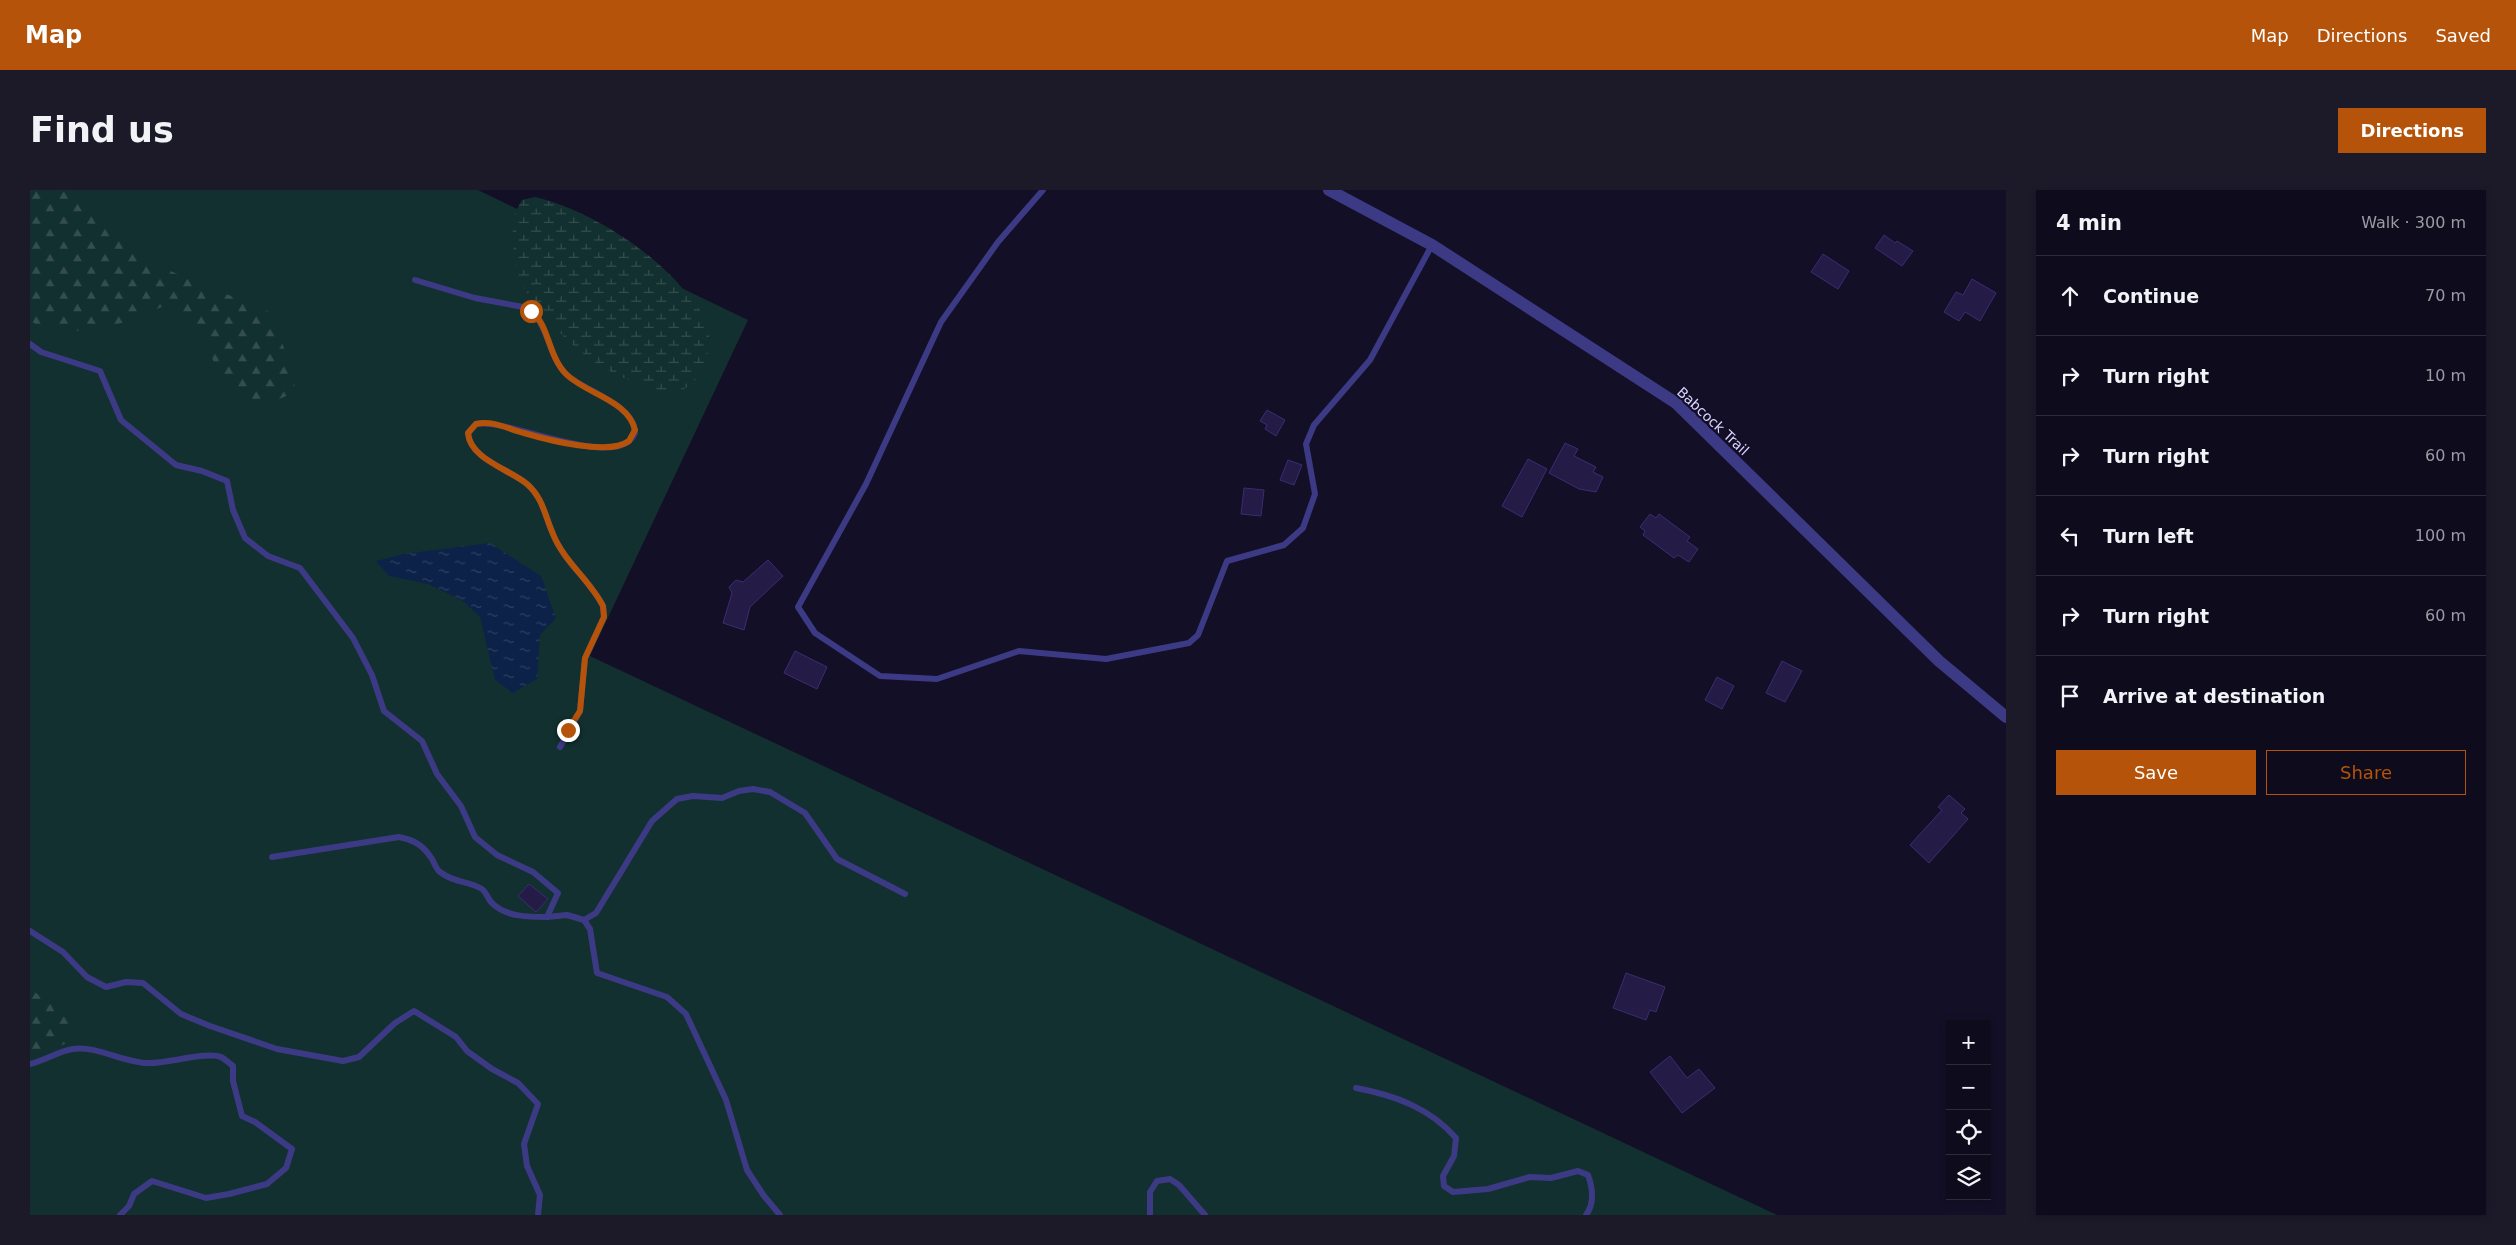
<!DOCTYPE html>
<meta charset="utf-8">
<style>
body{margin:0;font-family:"DejaVu Sans",sans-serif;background:#1c1929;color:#f1f3f6}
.controls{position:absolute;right:15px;bottom:15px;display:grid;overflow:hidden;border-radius:0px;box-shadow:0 2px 8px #0003}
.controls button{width:45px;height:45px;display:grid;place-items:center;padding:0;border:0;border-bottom:1px solid #2e2b3b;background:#0e0b1c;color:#f1f3f6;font:25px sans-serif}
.stop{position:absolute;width:15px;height:15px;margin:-11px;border:4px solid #b45309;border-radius:50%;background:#fff}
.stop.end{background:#b45309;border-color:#fff;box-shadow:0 1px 5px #0008}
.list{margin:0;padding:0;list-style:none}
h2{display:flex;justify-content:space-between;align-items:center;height:65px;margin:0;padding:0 20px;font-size:21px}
h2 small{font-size:16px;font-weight:400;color:#9b9ba3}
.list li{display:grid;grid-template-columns:32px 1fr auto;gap:15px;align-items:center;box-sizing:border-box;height:80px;padding:0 20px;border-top:1px solid #2e2b3b}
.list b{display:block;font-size:19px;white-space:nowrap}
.list em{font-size:16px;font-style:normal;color:#9b9ba3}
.actions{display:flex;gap:10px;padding:15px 20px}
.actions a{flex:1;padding:11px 0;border:1px solid #b45309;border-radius:0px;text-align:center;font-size:18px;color:#b45309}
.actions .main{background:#b45309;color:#fff}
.icon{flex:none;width:28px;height:28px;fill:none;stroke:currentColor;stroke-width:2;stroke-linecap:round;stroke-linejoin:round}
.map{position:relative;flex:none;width:1976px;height:1025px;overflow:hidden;border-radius:0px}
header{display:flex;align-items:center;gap:30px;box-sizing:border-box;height:70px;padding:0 25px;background:#b45309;color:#fff}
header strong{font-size:24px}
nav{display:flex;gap:28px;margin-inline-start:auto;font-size:18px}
.intro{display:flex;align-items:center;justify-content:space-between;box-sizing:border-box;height:120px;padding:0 30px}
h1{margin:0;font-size:35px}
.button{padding:12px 22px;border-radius:0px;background:#b45309;color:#fff;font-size:18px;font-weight:700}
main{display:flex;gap:30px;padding:0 30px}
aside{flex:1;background:#0e0b1c;border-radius:0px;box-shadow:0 2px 8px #0003}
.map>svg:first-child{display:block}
</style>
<header>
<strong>Map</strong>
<nav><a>Map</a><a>Directions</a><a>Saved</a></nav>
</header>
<div class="intro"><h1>Find us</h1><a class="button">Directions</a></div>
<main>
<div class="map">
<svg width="1976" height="1025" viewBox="0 0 1976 1025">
<defs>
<pattern id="forest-firs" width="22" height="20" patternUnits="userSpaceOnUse" patternTransform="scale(1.25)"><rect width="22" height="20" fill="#12302f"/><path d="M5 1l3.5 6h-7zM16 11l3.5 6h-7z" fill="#344d4e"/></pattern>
<pattern id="wetland-marsh" width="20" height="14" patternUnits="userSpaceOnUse" patternTransform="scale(1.25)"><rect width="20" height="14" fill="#12302f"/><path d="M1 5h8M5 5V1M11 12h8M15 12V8" fill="none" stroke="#344d4e"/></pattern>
<pattern id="water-ripples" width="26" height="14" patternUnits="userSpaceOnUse" patternTransform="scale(1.25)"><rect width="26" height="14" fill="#0c2248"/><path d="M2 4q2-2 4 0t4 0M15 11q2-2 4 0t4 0" fill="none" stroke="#2f4163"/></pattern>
</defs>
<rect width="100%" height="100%" fill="#130f26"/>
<path fill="#12302f" d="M0,0H448L718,130L560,466L1747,1025H0Z"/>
<g fill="url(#forest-firs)">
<path d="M0,0H35L116,71L240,122L263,181L265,202L241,213L220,209L192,196L177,153L141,113L99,131L56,142L6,134L0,131Z"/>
<path d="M0,799L34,822L42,838L38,853L0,866Z"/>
</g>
<path fill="url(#wetland-marsh)" d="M505,7C557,19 620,59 654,100C675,126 685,136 676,170C672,183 661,199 646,202C634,204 621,198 610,194C568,180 538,155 511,121C504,112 495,102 490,90C485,78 484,66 483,53C482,37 483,24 492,10Z"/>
<path fill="url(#water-ripples)" d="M460,353L511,386L526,428L510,445L507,489L483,503L465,490L450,427L433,411L398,394L359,386L346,371L373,364Z"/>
<g fill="#241b47" stroke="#3b2d73">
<path d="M1854,45L1865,53L1867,51L1883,61L1872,76L1845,58Z"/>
<path d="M1793,64L1819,81L1808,99L1781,82Z"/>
<path d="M1942,89L1966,103L1950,131L1935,122L1929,131L1914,122L1926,102L1933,105Z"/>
<path d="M1237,220L1255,230L1246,246L1235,239L1237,235L1230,231Z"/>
<path d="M1535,253L1548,259L1544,266L1566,277L1563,282L1573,287L1566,302L1549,299L1519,283Z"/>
<path d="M1498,269L1517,279L1492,327L1472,316Z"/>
<path d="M1258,270L1272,275L1264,295L1250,290Z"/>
<path d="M1214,298L1234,300L1231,326L1211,324Z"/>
<path d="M1620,324L1626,328L1629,324L1660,347L1657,351L1668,359L1659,372L1648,365L1644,368L1613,345L1615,341L1610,337Z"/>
<path d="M738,370L753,386L720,417L714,440L693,433L702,403L699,397L706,390L713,392Z"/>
<path d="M765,461L797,477L787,499L754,483Z"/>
<path d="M1752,471L1772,481L1755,512L1736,503Z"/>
<path d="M1687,487L1704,496L1692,519L1675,510Z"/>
<path d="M1919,605L1935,619L1931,623L1938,629L1899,673L1880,655L1912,620L1908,617Z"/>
<path d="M499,694L518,709L506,722L488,706Z"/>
<path d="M1596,783L1635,797L1626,822L1620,820L1616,830L1583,818Z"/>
<path d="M1640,866L1657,888L1669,879L1685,898L1652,923L1620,882Z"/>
</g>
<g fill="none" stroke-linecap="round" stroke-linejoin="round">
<g stroke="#3d3a85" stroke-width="6">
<path d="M1013,0L968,52L911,132L836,294L768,417L785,443L850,486L907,489L989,461L1076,469L1159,453L1168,445L1197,371L1254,355L1273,338L1285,304L1276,254L1284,235L1340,170L1402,55"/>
<path d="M385,90L445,108L493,117C521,130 515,165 538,186C557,202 605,215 605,243C588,283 477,227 446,234L438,243C440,269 479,279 497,294C513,308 515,326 523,344C534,372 560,390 573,416L574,427L555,468L550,521L530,557"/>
<path d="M0,154L11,162L70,181L91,230L146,275L172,281L197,291L203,320L215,348L238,366L270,378L323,448L342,485L354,521L392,551L407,584L431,616L445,647L467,665L503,682L528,703L517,727C499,727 477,727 463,714C458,710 457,703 452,699C437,690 426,694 410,682C406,679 405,674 402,669C393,655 384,650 369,647L242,667"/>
<path d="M517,727L537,725L554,730L566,723L622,631L647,609L663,606L692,608L709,601L723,599L740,602L775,623L807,669L875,704"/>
<path d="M554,730L560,739L567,783L637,807L656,824L696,910L717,980L734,1006L750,1025"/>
<path d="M0,741L33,762L57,787L76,797L96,792L113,793L151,824L180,836L247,859L313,871L329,867L365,833L384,821L426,847L437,861L462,879L488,893L508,914L494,954L497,976L510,1005L508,1025"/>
<path d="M0,874C13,871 32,860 43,859C65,855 95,873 118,873C136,874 177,861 191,867C195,869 199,873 203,876V891L212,926L225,932L262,959L256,978L237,994L199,1004L176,1008L122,991L104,1004L99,1016L90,1025"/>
<path d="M1326,898C1364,905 1400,918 1426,948L1424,966L1413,986L1414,996L1423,1002L1458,999L1500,987L1521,988L1548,981L1558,985C1563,999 1565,1013 1556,1025"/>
<path d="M1120,1025V1002L1127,991L1140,989L1149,995L1175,1025"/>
</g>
<path stroke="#3d3a85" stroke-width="12" d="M1299,0L1402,55L1646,213L1909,471L1976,527"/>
</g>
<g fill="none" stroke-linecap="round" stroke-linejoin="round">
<path stroke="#b45309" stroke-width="6" d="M501,121C519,134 518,166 536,184C556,204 598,210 605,240L599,251C579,266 518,250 494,243C478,239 463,230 446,234L438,243C440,269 479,279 497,294C513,308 515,326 523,344C534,372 560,390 573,416L574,427L555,468L550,521L538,540"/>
</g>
<g text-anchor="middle" stroke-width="4.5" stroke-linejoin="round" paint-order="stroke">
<g font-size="14" fill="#d9d4ff" stroke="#130f26">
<text transform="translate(1683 231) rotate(43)" y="5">Babcock Trail</text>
</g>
</g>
</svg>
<div class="controls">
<button>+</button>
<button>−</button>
<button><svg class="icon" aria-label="locate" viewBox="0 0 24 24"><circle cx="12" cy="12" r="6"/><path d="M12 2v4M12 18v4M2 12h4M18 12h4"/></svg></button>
<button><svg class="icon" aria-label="layers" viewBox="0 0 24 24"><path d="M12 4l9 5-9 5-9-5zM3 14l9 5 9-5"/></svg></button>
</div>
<div class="stop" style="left:501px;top:121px"></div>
<div class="stop end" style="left:538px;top:540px"></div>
</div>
<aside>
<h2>4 min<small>Walk · 300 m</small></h2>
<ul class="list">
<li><svg class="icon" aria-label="ahead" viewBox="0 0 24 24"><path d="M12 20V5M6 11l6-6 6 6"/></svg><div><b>Continue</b></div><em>70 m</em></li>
<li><svg class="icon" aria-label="right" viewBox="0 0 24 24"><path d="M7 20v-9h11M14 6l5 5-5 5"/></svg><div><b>Turn right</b></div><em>10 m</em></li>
<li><svg class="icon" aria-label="right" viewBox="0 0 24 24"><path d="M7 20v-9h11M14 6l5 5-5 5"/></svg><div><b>Turn right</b></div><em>60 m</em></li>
<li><svg class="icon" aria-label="left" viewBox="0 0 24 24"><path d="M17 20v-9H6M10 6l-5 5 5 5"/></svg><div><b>Turn left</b></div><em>100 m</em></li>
<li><svg class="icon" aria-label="right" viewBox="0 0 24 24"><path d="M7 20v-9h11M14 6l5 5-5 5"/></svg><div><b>Turn right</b></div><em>60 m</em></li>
<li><svg class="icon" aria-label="arrive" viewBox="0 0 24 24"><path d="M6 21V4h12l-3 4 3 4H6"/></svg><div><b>Arrive at destination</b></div></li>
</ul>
<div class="actions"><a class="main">Save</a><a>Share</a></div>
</aside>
</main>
